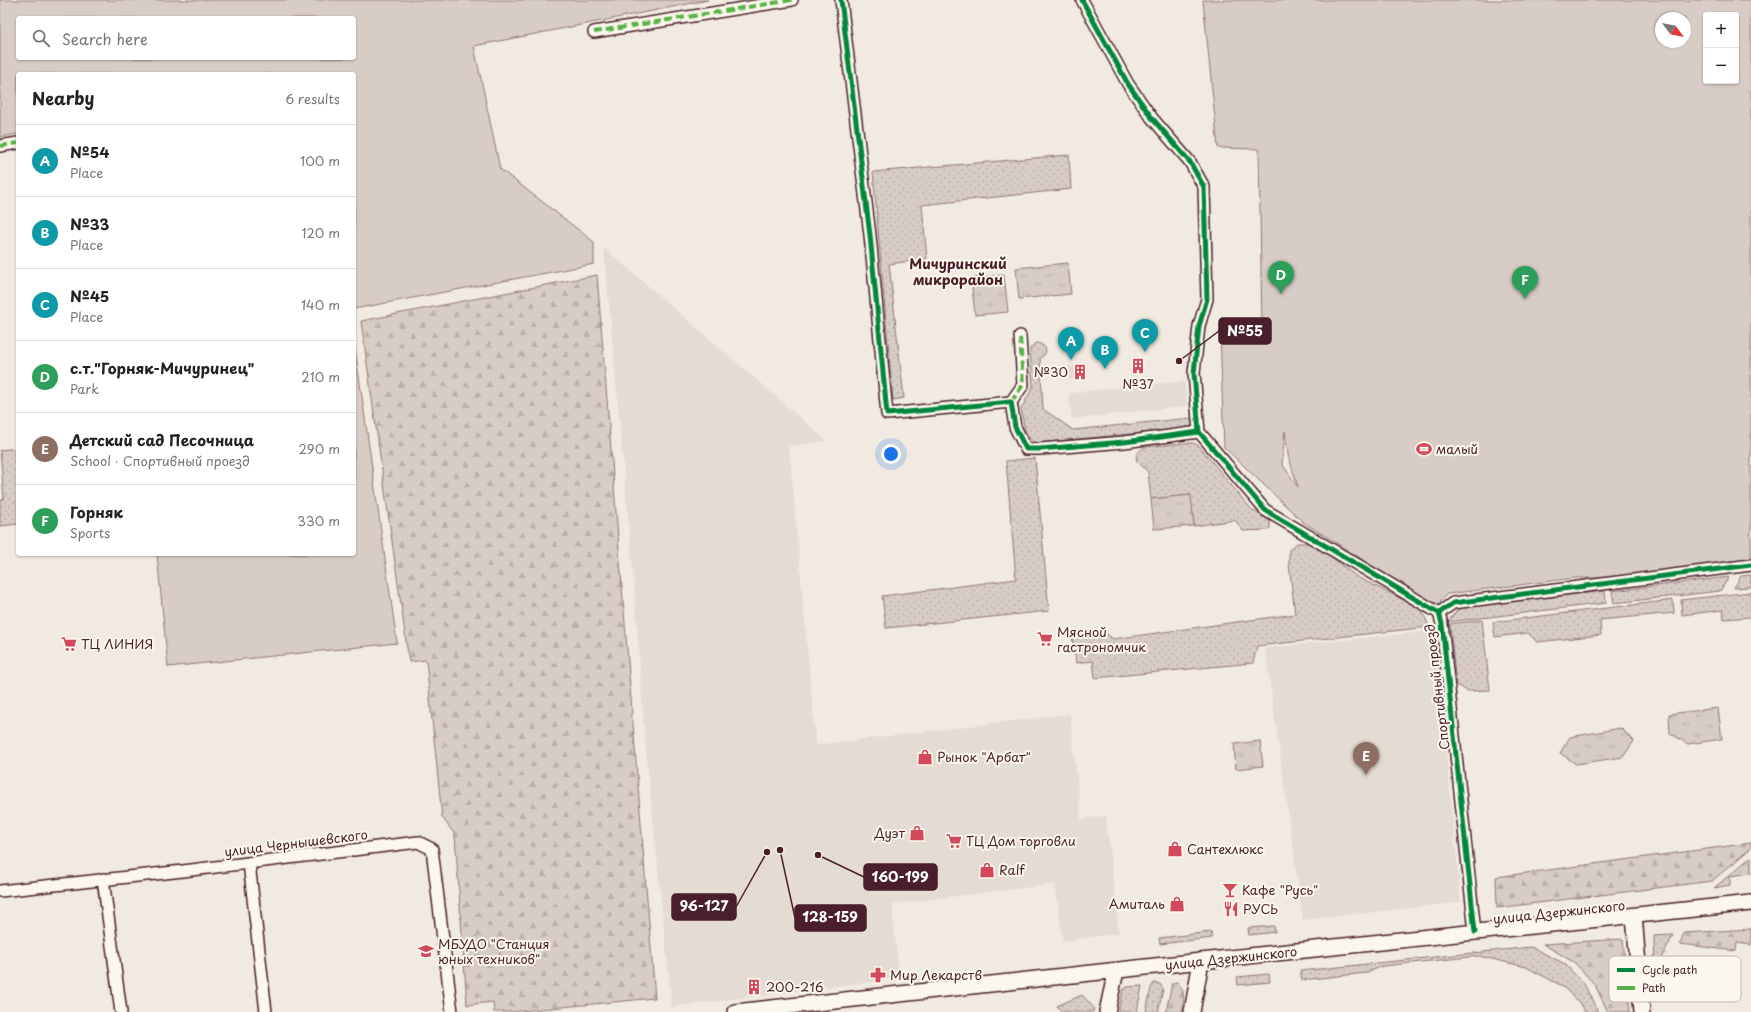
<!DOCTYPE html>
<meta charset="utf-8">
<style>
body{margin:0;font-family:"Playpen Sans",sans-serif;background:#f6f6f6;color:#222}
.controls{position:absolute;right:12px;top:12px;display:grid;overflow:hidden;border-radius:4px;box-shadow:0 1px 3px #0004}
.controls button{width:36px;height:36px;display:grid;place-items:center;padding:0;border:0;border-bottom:1px solid #e0e0e0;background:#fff;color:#222;font:20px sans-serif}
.compass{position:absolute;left:1655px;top:12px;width:36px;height:36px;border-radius:50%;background:#fff;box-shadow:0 1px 3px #0004;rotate:122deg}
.you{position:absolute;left:891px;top:454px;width:14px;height:14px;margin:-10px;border:3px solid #fff;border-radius:50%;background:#1a73e8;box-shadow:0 0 0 6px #1a73e833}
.badge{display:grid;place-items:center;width:26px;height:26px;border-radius:50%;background:#2563eb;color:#fff;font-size:13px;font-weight:700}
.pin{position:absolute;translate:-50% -33px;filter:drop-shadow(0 1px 2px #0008)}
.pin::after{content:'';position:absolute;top:21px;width:14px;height:12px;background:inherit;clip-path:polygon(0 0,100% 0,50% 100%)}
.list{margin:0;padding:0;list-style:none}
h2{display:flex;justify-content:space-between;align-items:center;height:52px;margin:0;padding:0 16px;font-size:17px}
h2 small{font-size:13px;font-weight:400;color:#767676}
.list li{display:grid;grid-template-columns:26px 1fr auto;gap:12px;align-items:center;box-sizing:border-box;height:72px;padding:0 16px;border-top:1px solid #e0e0e0}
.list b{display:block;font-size:15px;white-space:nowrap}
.list p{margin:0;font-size:13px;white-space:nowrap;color:#767676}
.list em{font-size:13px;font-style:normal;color:#767676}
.icon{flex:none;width:22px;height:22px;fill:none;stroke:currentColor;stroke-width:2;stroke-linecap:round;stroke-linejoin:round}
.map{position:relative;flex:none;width:1751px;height:1012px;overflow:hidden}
.search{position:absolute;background:#fff;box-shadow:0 1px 3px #0004;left:16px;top:16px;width:340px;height:44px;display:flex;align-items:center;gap:10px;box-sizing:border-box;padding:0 14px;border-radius:4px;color:#767676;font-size:15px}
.panel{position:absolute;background:#fff;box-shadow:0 1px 3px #0004;left:16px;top:72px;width:340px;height:484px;border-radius:4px}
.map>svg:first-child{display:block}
</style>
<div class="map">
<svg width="1751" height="1012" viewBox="0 0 1751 1012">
<defs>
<pattern id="grass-dots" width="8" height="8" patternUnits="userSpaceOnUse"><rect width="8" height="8" fill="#d8ccc6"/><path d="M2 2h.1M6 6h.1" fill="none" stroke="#bbafaa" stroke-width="1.8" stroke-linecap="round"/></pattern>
<pattern id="forest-firs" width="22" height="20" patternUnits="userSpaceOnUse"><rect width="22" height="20" fill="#d8ccc6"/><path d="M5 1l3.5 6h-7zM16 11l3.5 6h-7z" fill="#bbafaa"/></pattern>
<pattern id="park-tufts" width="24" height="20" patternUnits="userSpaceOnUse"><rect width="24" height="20" fill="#d8ccc6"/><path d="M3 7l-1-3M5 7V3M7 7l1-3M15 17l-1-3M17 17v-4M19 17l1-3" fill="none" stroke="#bbafaa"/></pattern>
</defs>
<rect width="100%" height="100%" fill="#f0eae0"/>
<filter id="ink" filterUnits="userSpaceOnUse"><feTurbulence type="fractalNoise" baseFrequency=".025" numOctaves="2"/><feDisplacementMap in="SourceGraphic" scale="8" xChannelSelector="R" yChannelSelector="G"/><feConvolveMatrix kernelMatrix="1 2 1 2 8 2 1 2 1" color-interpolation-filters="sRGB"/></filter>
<g filter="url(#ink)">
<g fill="#e4dbd2">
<path d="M604,248L827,441L789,446L816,745L1070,714L1081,819L1106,816L1119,933L1063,941L1055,884L892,904L899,978L672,1007L645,740L634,583Z"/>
<path d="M1076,366L1077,379H1069L1067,367Z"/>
<path d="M1184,381L1187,406L1072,419L1069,393Z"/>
<path d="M1434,631L1461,902L1303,920L1265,648Z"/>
</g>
<g fill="url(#grass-dots)" stroke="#917678">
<path d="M1069,155L1071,189L922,205L927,259L889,264L904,398L893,400L873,172Z"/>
<path d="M1035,343C1046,343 1050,353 1040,358L1043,409L1073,430L1191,418L1194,420L1195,425L1192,428L1037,443C1023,439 1024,422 1021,409L1033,387L1030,349Z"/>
<path d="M1185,443H1193L1199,446L1251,509L1270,521V528L1267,530L1243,531L1235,520L1194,526L1190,495L1151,499L1148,472L1137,461L1136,457C1138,452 1140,450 1145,447Z"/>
<path d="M18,448V524L0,526V502L4,498L0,450Z"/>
<path d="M1035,458L1049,611L886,628L882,596L1016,579L1006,461Z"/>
<path d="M1297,543H1313L1357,577L1422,609L1429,627L1257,646L1253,663L1095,678L1093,661L1076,663L1072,637L1107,634L1113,639L1295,614L1289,564V550Z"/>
<path d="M1751,575V587L1734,588L1741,576Z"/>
<path d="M1729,577L1720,591L1614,603L1612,591Z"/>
<path d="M1605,591L1606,603L1448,622L1458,609L1463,607Z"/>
<path d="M1751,592V617L1724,619L1723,610L1682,615L1681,600Z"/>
<path d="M1673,600L1674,613L1600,620L1601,635L1537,642L1528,633L1495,637L1493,622Z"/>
<path d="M1482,620L1490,690L1467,691L1456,685L1450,624Z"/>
<path d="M1751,857V873L1730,876V885L1714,888Z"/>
<path d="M1274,926L1275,932L1249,935L1248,928Z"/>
<path d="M1211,932L1212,938L1160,944L1159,938Z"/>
<path d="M1673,935L1655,973L1654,936Z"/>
<path d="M1531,947L1565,964L1584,984L1598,1012H1585L1578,1001L1562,986L1526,967L1479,956L1383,966L1366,973L1302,980L1300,971Z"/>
<path d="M1269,974L1270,982L1238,985L1237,977Z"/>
<path d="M1154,983L1160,984L1163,989L1158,1012H1146L1151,988Z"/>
<path d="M1142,986L1137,1012H1118L1123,990L1127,987Z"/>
<path d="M1082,995L1094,1008L1093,1012H1062L1057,1006Z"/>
</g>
<g fill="url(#forest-firs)" stroke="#917678">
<path d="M597,275L655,998L510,1012H494L493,1002L467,1005L455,835L442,817L426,660L409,662L361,321Z"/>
<path d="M1751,843V848L1712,881L1497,908L1496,877Z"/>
<path d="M1751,929V945L1737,943L1736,951L1680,944L1684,933Z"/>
<path d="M1623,939L1630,1012H1608L1595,985L1575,963L1543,944Z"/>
<path d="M1177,982C1186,991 1184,1000 1182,1012H1166L1172,983Z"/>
</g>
<g fill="url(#park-tufts)" stroke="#917678">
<path d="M1068,263L1071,294L1019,299L1016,268Z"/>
<path d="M1004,275L1008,312L975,315L971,278Z"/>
<path d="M1191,495L1194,526L1154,529L1151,499Z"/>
<path d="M1718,708L1722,739L1688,744L1670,733L1669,714Z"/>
<path d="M1621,728L1634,741L1623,757L1576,764L1560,753L1570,737Z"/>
<path d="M1260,741L1263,766L1236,769L1234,744Z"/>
</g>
<g fill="#d8ccc6" stroke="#917678" fill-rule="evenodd">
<path d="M0,0H708L474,46L500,169L594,242V264L354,309V74H18V134L0,137ZM18,18H354V58H18Z"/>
<path d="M1203,0H1751V559L1729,563L1615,578H1575L1447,594L1436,606L1303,522L1224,447L1220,332L1262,329L1259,149L1218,148ZM1706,15H1736V81H1706ZM1661,18H1685V42H1661ZM1285,431L1288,455L1298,487L1282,464Z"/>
<path d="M354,341L397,643L168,667L157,554H354Z"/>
</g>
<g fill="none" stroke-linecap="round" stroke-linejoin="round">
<defs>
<g id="street">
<path d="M841,0L870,235L887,414L1011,402L1015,427L1026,449H1040L1124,442L1199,432"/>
<path d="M1082,0L1128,84L1152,118L1190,162L1204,187L1207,299L1199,326L1194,373L1199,432L1265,510L1439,613"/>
<path d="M594,32L792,0"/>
<path d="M0,146L18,143"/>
<path d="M1011,402L1023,385L1020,336"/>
<path d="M249,863L266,1012"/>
<path d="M103,879L121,1012"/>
<path d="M0,891L183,871L418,842L432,849L452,1012"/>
<path d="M1475,932L1442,624L1439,613L1453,603L1751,565"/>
</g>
<g id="secondary">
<path d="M1634,916L1642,1012"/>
<path d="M735,1012L1201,961L1751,903"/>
<path d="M1107,1012L1116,971"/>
<path d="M1192,1012L1201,961"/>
</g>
</defs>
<use href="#street" stroke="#4a1f2b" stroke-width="14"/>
<use href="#secondary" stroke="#4a1f2b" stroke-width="18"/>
<use href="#street" stroke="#fbf7ec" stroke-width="11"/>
<use href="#secondary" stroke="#fbf7ec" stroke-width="15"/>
<g stroke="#57b146" stroke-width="4" stroke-dasharray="8 4" stroke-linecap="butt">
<path d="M594,32L792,0"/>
<path d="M0,146L18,143"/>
<path d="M1011,402L1023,385L1020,336"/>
</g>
<defs>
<g id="cycleway">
<path d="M841,0L870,235L887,414L1011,402L1015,427L1026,449H1040L1124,442L1199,432"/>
<path d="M1082,0L1128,84L1152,118L1190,162L1204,187L1207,299L1199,326L1194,373L1199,432L1265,510L1439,613"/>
<path d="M1475,932L1442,624L1439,613L1453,603L1751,565"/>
</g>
</defs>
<use href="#cycleway" stroke="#fbf7ec" stroke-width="8"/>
<use href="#cycleway" stroke="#00873e" stroke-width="5"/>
</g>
</g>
<defs>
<symbol id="building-bare" viewBox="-9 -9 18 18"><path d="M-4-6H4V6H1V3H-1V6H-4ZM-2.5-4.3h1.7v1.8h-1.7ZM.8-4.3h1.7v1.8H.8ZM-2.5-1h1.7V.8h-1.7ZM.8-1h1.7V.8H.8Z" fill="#d1495b" stroke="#fbf7ec" stroke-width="2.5" paint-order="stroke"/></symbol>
<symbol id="stadium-bare" viewBox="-9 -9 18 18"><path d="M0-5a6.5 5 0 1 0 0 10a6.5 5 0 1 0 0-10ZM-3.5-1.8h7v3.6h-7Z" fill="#d1495b" stroke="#fbf7ec" stroke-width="2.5" paint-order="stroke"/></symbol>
<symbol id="supermarket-bare" viewBox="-9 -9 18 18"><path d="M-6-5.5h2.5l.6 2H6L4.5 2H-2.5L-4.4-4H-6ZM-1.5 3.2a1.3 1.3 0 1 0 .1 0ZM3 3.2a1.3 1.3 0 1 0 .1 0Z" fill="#d1495b" stroke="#fbf7ec" stroke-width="2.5" paint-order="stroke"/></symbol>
<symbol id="shop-bare" viewBox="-9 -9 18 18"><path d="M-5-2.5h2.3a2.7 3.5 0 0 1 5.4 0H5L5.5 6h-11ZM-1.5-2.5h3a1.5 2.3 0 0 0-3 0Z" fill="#d1495b" stroke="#fbf7ec" stroke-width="2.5" paint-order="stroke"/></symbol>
<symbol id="bar-bare" viewBox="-9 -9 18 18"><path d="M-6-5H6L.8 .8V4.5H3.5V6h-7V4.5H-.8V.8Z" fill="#d1495b" stroke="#fbf7ec" stroke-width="2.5" paint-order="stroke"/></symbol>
<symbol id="restaurant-bare" viewBox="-9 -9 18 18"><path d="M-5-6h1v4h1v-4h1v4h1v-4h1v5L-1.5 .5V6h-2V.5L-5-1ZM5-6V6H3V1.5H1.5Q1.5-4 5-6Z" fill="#d1495b" stroke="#fbf7ec" stroke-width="2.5" paint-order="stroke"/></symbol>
<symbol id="school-bare" viewBox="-9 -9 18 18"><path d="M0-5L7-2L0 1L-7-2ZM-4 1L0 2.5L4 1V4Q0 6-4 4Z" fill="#d1495b" stroke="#fbf7ec" stroke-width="2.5" paint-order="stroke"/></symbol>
<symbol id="pharmacy-bare" viewBox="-9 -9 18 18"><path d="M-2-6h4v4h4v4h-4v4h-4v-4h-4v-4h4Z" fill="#d1495b" stroke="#fbf7ec" stroke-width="2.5" paint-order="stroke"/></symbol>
</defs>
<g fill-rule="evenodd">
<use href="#building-bare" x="1127" y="355" width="22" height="22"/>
<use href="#building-bare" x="1069" y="361" width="22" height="22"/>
<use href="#stadium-bare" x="1413" y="438" width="22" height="22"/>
<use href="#supermarket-bare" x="1034" y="628" width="22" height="22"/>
<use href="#supermarket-bare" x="58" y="633" width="22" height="22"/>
<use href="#shop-bare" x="914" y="746" width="22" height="22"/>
<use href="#shop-bare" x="906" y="822" width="22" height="22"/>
<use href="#supermarket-bare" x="943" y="830" width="22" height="22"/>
<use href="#shop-bare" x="1164" y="838" width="22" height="22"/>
<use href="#shop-bare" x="976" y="859" width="22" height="22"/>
<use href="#bar-bare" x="1219" y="879" width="22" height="22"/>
<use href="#shop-bare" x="1166" y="893" width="22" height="22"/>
<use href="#restaurant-bare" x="1220" y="898" width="22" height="22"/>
<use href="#school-bare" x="415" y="940" width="22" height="22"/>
<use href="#pharmacy-bare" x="867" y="964" width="22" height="22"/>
<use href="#building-bare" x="743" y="976" width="22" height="22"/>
</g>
<g text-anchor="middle" stroke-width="4" stroke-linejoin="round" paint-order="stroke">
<g font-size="13" fill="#4a1f2b" stroke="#fbf7ec" text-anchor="start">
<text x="1068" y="377" text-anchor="end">№30</text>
<text x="1138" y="389" text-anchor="middle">№37</text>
<text x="1436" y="454">малый</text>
<text x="1057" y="637">Мясной<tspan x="1057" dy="15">гастрономчик</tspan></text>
<text x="81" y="649">ТЦ ЛИНИЯ</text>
<text x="937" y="762">Рынок "Арбат"</text>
<text x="905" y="838" text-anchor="end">Дуэт</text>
<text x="966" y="846">ТЦ Дом торговли</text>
<text x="1187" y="854">Сантехлюкс</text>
<text x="999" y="875">Ralf</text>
<text x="1242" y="895">Кафе "Русь"</text>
<text x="1165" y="909" text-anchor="end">Амиталь</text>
<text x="1243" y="914">РУСЬ</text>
<text x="438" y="949">МБУДО "Станция<tspan x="438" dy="15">юных техников"</tspan></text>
<text x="890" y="980">Мир Лекарств</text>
<text x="766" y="992">200-216</text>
</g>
<g font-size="13" fill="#4a1f2b" stroke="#fbf7ec">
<text transform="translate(1437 687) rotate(-97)" y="5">Спортивный проезд</text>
<text transform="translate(296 843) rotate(-7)" y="5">улица Чернышевского</text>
<text transform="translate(1559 912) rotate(-6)" y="5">улица Дзержинского</text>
<text transform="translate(1231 958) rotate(-6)" y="5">улица Дзержинского</text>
</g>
<g font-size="14" font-weight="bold" fill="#4a1f2b" stroke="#fbf7ec">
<text x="958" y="269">Мичуринский<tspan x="958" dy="16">микрорайон</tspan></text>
</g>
</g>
<rect x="1609" y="956" width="132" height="46" rx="6" fill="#fbf7ec" stroke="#c6b6b2" stroke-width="1"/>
<rect x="1617" y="968" width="18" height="4" fill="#00873e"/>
<rect x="1617" y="986" width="18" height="4" fill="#57b146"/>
<g font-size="11" fill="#4a1f2b">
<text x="1642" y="974">Cycle path</text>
<text x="1642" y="992">Path</text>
</g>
<path fill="none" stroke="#4a1f2b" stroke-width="1.5" d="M1179 361L1219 331M818 855L864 877M767 852L736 907M780 850L795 918"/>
<g fill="#4a1f2b" stroke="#fbf7ec" stroke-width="1.5">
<circle cx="1179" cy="361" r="4"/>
<circle cx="818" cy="855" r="4"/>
<circle cx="767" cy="852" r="4"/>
<circle cx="780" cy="850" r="4"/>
</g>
<g fill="#4a1f2b" stroke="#4a1f2b" stroke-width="1.5">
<rect x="1219" y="318" width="52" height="26" rx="4"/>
<rect x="864" y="864" width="73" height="26" rx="4"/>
<rect x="672" y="894" width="64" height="26" rx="4"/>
<rect x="795" y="905" width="71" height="26" rx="4"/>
</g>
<g font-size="14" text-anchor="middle" font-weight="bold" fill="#fff">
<text x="1245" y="336">№55</text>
<text x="900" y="882">160-199</text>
<text x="704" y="911">96-127</text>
<text x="830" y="922">128-159</text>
</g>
</svg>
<div class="controls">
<button>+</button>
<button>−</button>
</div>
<svg class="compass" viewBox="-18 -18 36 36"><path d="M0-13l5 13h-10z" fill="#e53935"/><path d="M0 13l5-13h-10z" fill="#767676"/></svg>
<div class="you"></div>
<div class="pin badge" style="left:1071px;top:360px;background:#0f9aa8">A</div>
<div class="pin badge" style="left:1105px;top:369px;background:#0f9aa8">B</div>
<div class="pin badge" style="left:1145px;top:352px;background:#0f9aa8">C</div>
<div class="pin badge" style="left:1281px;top:294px;background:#2e9e5b">D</div>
<div class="pin badge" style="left:1366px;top:775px;background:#8d6e63">E</div>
<div class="pin badge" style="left:1525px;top:299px;background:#2e9e5b">F</div>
<div class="search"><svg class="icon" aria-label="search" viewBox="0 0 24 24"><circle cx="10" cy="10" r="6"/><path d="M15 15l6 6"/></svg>Search here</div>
<section class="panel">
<h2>Nearby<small>6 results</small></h2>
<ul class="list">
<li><span class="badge" style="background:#0f9aa8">A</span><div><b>№54</b><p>Place</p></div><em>100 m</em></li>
<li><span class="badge" style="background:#0f9aa8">B</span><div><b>№33</b><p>Place</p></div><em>120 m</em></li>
<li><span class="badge" style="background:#0f9aa8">C</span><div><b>№45</b><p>Place</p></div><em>140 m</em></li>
<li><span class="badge" style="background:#2e9e5b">D</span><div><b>с.т.&quot;Горняк-Мичуринец&quot;</b><p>Park</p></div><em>210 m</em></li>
<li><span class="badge" style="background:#8d6e63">E</span><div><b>Детский сад Песочница</b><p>School · Спортивный проезд</p></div><em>290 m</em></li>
<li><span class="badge" style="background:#2e9e5b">F</span><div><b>Горняк</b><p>Sports</p></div><em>330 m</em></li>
</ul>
</section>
</div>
